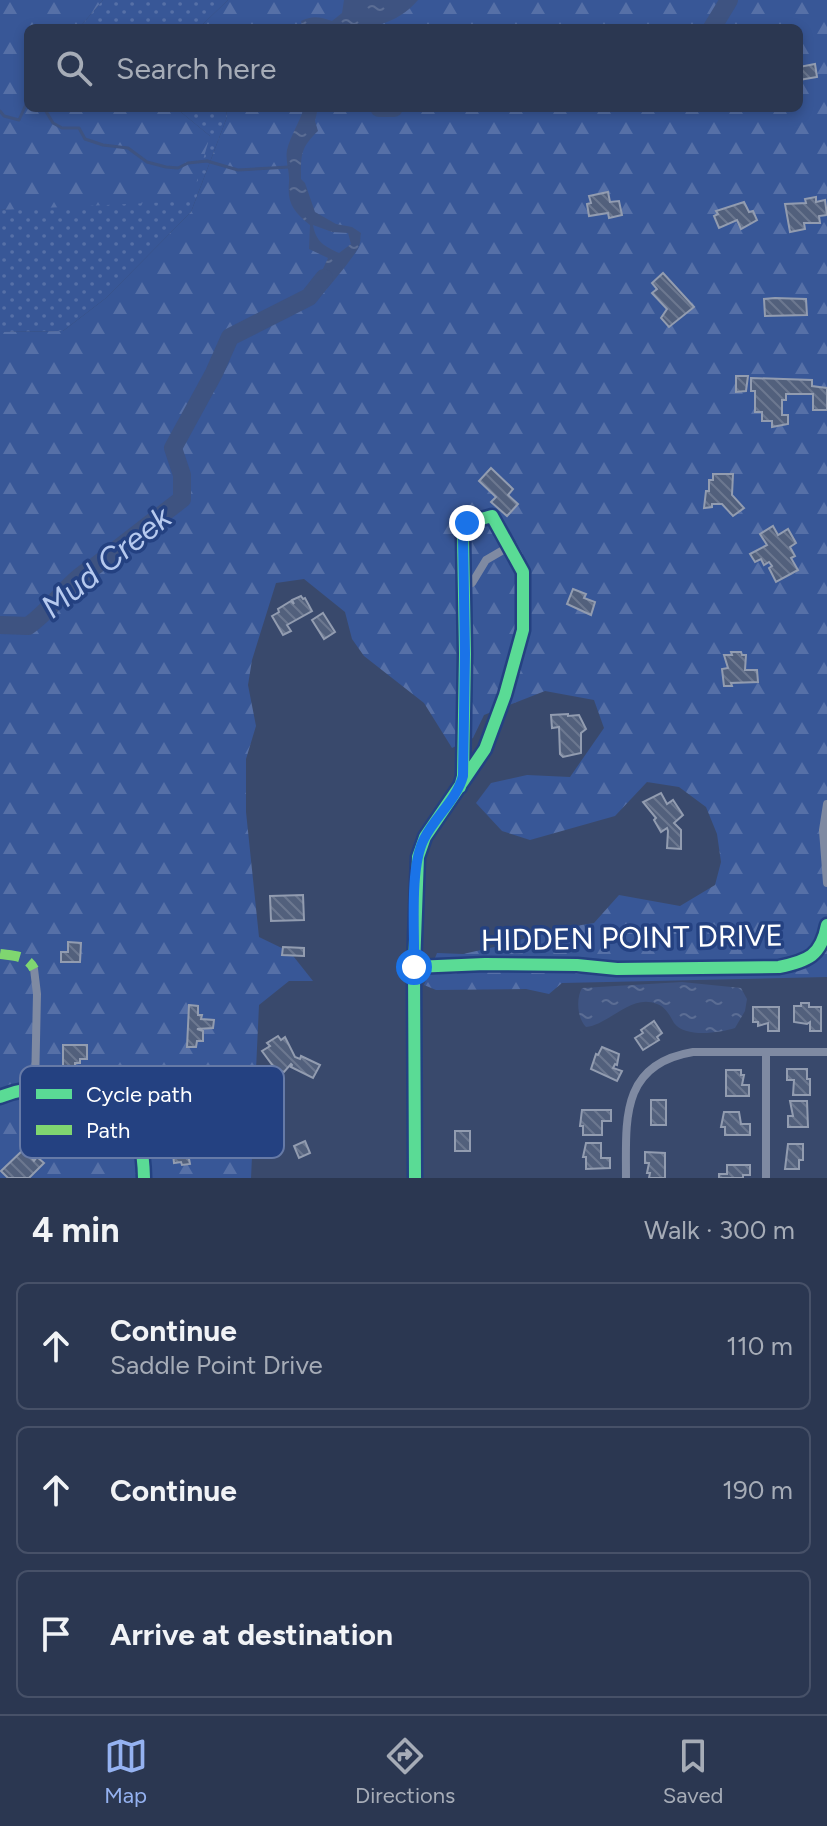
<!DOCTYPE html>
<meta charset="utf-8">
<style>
body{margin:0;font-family:Figtree,sans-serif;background:#333f58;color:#f1f3f6}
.stop{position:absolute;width:24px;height:24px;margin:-18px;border:6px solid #1a73e8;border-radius:50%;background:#fff}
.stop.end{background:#1a73e8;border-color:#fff;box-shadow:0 2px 8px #0008}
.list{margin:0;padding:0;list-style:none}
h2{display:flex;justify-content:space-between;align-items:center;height:104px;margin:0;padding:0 32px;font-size:34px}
h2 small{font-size:26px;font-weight:400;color:#a6acb7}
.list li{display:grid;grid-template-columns:52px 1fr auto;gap:24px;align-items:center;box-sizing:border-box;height:128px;margin:0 16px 16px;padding:0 16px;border:2px solid #475168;border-radius:12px}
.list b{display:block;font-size:30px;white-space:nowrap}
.list p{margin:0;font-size:26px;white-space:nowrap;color:#a6acb7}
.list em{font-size:26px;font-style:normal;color:#a6acb7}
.icon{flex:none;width:44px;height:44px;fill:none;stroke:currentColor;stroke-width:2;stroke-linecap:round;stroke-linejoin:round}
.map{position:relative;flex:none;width:827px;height:1178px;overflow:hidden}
.search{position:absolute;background:#2b3751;box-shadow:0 4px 12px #0003;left:24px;right:24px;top:24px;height:88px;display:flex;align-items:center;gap:20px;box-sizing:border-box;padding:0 28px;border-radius:12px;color:#a6acb7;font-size:30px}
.sheet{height:536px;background:#2b3751}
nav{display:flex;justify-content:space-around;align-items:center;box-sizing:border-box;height:112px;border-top:2px solid #475168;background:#2b3751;font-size:22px;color:#a6acb7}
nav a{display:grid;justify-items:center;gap:4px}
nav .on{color:#95b2f1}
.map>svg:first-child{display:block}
</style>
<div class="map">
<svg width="827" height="1178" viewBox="0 0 827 1178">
<defs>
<pattern id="grass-dots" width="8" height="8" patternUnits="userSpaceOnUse" patternTransform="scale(2)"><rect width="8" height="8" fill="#385797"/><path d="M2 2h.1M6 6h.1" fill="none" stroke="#5670a7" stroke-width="1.8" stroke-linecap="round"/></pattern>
<pattern id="forest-firs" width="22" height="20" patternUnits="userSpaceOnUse" patternTransform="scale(2)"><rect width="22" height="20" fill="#385797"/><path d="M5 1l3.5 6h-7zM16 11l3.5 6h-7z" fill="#5670a7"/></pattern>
<pattern id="water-ripples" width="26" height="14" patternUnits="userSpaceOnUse" patternTransform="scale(2)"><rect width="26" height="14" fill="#3e5381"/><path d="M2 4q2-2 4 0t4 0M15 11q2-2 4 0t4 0" fill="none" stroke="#5b6d94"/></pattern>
<pattern id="building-back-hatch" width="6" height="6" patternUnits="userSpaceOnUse" patternTransform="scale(2)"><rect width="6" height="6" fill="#52607c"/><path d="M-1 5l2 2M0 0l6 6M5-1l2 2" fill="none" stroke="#6c7890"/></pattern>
</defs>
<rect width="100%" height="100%" fill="#39496c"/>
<g fill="url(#grass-dots)">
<path d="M103,0H228L202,25V28H79Z"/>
<path d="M176,108H226L227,117L191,212L106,298L63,331L0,332V210L32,207L210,136Z"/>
</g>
<g fill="url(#forest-firs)">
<path d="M0,0H103L79,28H28V108H176L210,136L191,201L0,210Z"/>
<path d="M228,0H827V977L562,983L549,994L526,989L436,990L424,985L437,953L463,954L512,943L545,931L594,923L619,895L680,906L715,885L721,862L717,834L706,807L679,787L647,782L615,816L530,840L502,831L476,803L491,783L527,775L570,777L604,728L594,700L545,691L484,715L473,738L452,748L424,703L364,656L352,639L345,612L304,579L276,583L252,660L248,685L256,726L246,759V812L259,937L290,952L313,981H289L259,1005L251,1178H0V332L63,331L106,298L191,212L227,117L226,108H799V28H202V25Z"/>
</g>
<g fill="url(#water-ripples)" fill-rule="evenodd">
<path d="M344,0H418C387,36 345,28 302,28L301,21C313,15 320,17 332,21L342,13Z"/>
<path d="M304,108H318L315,121L318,131C300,148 301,156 301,179L305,183L315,212L336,224L352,227L361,233C360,237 361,242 359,246C357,254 320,298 313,304L305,290L321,273L328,258L309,249L310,225C293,211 287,203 289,182C290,172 285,161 287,150C290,137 300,121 304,108ZM313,225L332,232L348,233L351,244L339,253C324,246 316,242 313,225Z"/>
<path d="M682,982L741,988L747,999L745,1011L735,1028C719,1033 685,1038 674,1023C670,1016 666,1007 657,1004C631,993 609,1025 586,1027C577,1018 576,998 582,988Z"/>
</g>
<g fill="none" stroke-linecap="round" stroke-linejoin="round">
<g stroke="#3e5381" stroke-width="3">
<path d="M44,108L53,123L62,128H79L85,139L103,145L128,148L147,162L166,167L178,168L188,163L207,161L238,170L289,167"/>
<path d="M0,111L4,116L19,120L28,100"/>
</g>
<g stroke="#3e5381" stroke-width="18">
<path d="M712,28L729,0"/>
<path d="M379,108H394"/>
<path d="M0,625L28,626C53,609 68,581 94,567L182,499V475L173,448L214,373L230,337L309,297L324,278"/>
</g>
</g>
<g fill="url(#building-back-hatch)" stroke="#929cb0" stroke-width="2">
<path d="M815,64L817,77L799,80V67Z"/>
<path d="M608,192L610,202L619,201L622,215L609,218L608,213L589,216L587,204L591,203L589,196Z"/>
<path d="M816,197V202L825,200L827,215L819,216L820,223H804L805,229L790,232L785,204L806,203L805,199Z"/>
<path d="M744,202L749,212L753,211L757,220L741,229L737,220L719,228L714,216L718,214L716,211Z"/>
<path d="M663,273L694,307L669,327L661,318L667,309L652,293L657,289L652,283Z"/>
<path d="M775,298L806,299L807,315L765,316L764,299Z"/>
<path d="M736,376H748L746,391L736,392Z"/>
<path d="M751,378L812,380V386L827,388V410H813V394H786V400H782V415H788V424L772,427V421H762V412H755V391H751Z"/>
<path d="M491,468L513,489L508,495L518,504L507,516L491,502L496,497L479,481Z"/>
<path d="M713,474H733L732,495L744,508L733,516L722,504H712V507L704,508L706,491H709V480H713Z"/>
<path d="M773,526L778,535L788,529L796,543L790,547L795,556L791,558L798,570L776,582L769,568L772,566L769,562L764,565L761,559L755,562L750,554L767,545L760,534Z"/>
<path d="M573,589L586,594L584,598L595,602L591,615L567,604Z"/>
<path d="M301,596L303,599L305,598L312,611L287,625L291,631L283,635L272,616L279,612L278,609L291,601L294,604L292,600Z"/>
<path d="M323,613L335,632L324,639L312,620Z"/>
<path d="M731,652H741L742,655H746L745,670H757L758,682L731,683L732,686H724L722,669L728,668L724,655H732Z"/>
<path d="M568,714V716L579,715L586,729L581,733V753L563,757L560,754L559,727L552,728L551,715Z"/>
<path d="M661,793L667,804L673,800L683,815L674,823L681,830V849L667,848L668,831L667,828L661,832L654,820L656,818L643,802Z"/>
<path d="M303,895L304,920L271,921L270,896Z"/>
<path d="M68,942L81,943L80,962H61V952H68Z"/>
<path d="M283,947L304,948V956L282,955Z"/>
<path d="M801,1003H809V1007H821V1031H810V1022L807,1024L794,1022V1006H801Z"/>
<path d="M189,1005L198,1006V1015H202L201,1019L214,1020L213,1028L197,1029L203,1031V1041H197L196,1047H187Z"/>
<path d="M753,1007H779V1031H768V1023L758,1026V1022H753Z"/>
<path d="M654,1021L662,1033L657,1037L659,1040L643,1050L635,1038L643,1033L641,1030Z"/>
<path d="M278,1036L281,1040L285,1037L295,1057L300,1059L301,1056L320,1065L313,1078L291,1067L292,1065L291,1064L284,1072L276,1070L262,1051L270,1046L267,1043Z"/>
<path d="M63,1045H87V1059H80V1063H75V1067H63Z"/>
<path d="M602,1047L619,1054L617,1065L615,1064L613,1068L622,1071L617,1081L591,1069L596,1054L598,1055Z"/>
<path d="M787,1069H807V1079H810V1095H793L794,1080H787Z"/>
<path d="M726,1070H741V1075H744L742,1085H749V1096H726Z"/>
<rect x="651" y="1100" width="15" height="25"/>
<path d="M790,1101H807L808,1127H788V1116H793Z"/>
<path d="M582,1110H611V1121H602V1135H583V1126H580Z"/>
<path d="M724,1112H739L741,1124H750V1135H725V1127H721Z"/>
<path d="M183,1120L187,1136H189L192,1154H188L190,1164L182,1165L181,1162L174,1163L173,1154L179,1153L175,1121Z"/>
<rect x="455" y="1131" width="15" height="20"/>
<path d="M305,1141L310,1153L299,1158L294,1146Z"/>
<path d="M586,1143H601V1158H610V1168L586,1169V1157H583Z"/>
<path d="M788,1144H803V1160H799V1169H785Z"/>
<path d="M24,1149L34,1161L37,1157L44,1163L29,1178H8L1,1171Z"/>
<path d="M645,1152L665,1153V1178H649L650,1173H647L649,1163H645Z"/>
<path d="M727,1165H750V1175H743V1178H719V1174H727Z"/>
</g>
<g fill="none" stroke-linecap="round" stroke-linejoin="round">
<g stroke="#7f8aa2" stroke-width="8">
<path d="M464,587L472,583L486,560L510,546"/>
<path d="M827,804L823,830L827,883"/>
<path d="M414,967L485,964L577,965L617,969L779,967C808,961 821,956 827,925"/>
<path d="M34,969L37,994L35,1087"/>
<path d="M766,1052V1178"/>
<path d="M0,1097C22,1088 43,1086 67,1087C126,1089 143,1124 144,1178"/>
<path d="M415,1178L414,967L418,857L425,837L485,749L505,695L523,630V572L492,516L467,523L463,537L465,654L463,776L460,787"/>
<path d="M626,1178C626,1120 620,1064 693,1052H827"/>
</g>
<path stroke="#7fd670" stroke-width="10" stroke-dasharray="20 10" stroke-linecap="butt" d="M0,954C13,956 27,955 34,969"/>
<defs>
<g id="cycleway">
<path d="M414,967L485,964L577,965L617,969L779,967C808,961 821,956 827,925"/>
<path d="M0,1097C22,1088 43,1086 67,1087C126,1089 143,1124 144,1178"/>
<path d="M415,1178L414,967L418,857L425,837L485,749L505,695L523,630V572L492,516L467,523L463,537L465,654L463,776L460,787"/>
</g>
</defs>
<use href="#cycleway" stroke="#244181" stroke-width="17"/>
<use href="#cycleway" stroke="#5adb95" stroke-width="12"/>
</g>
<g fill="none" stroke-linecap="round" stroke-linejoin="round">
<path stroke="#1a73e8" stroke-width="10" d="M414,967C415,933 409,868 424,839C435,817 457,799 463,776L465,654L463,537L467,523"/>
</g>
<g text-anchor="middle" stroke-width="7" stroke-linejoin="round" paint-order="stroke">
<g font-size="30" fill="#fff" stroke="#244181">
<text transform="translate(632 938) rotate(-1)" y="10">HIDDEN POINT DRIVE</text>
</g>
<g font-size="32" font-style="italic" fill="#b6c9ee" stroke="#244181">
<text transform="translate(106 562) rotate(-39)" y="11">Mud Creek</text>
</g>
</g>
<rect x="20" y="1066" width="264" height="92" rx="12" fill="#244181" stroke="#667aa7" stroke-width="2"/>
<rect x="36" y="1089" width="36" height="10" fill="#5adb95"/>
<rect x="36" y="1125" width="36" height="10" fill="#7fd670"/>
<g font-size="22" fill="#fff">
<text x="86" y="1102">Cycle path</text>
<text x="86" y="1138">Path</text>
</g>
</svg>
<div class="stop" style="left:414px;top:967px"></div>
<div class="stop end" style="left:467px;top:523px"></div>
<div class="search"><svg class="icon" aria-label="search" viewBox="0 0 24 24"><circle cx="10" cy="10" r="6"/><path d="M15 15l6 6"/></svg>Search here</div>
</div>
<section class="sheet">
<h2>4 min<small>Walk · 300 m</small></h2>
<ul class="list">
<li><svg class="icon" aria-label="ahead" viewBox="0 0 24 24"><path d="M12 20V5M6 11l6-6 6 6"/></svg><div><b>Continue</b><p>Saddle Point Drive</p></div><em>110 m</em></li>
<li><svg class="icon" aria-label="ahead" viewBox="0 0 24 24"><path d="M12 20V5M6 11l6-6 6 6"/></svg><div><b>Continue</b></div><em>190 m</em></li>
<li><svg class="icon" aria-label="arrive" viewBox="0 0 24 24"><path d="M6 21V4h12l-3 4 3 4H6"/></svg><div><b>Arrive at destination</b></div></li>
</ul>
</section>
<nav>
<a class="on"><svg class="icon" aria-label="map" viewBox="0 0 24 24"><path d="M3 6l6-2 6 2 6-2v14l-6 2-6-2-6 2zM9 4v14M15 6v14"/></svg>Map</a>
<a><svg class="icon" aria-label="directions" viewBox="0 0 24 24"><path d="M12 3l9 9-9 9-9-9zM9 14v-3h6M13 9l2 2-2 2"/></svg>Directions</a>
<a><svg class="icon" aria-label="saved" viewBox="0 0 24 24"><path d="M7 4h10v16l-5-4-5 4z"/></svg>Saved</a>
</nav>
